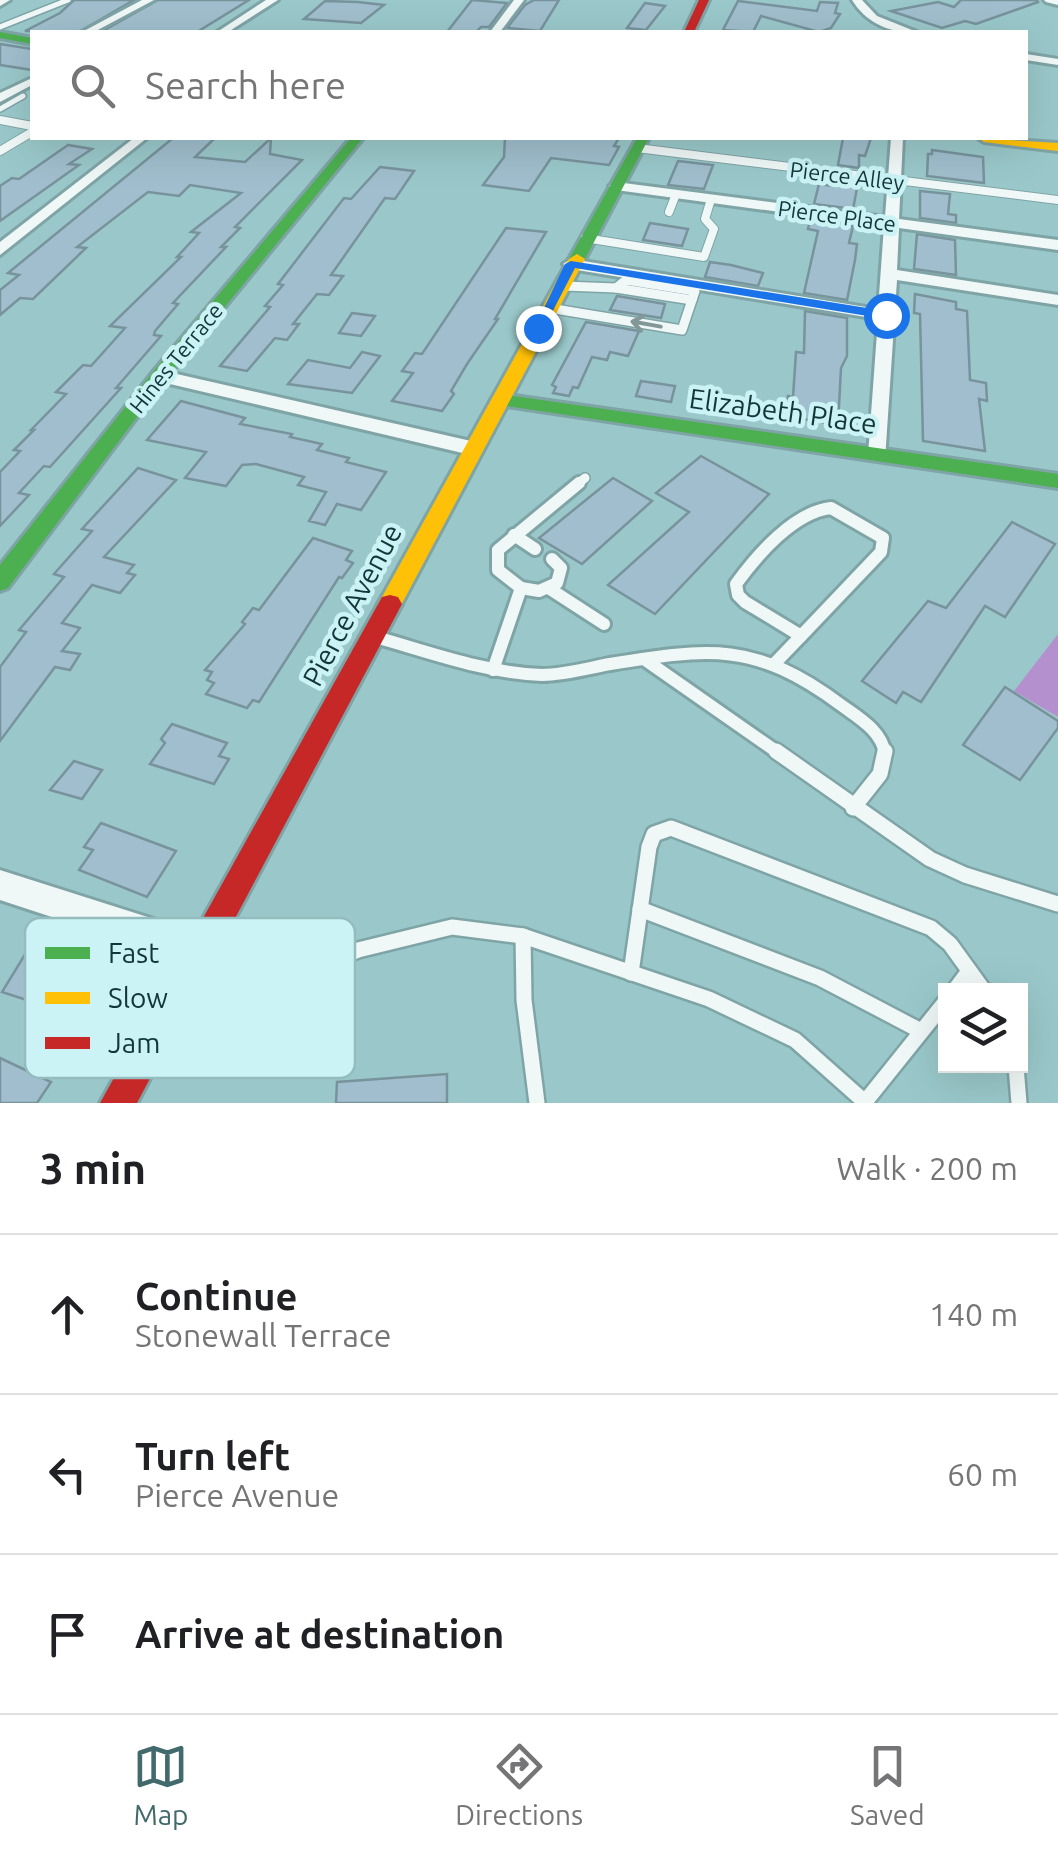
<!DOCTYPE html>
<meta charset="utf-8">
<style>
body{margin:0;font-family:Ubuntu,sans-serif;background:#f6f6f6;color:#202124}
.controls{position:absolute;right:30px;bottom:30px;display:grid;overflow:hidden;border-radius:0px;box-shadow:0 10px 40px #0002}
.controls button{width:90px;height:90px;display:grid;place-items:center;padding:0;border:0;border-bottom:2px solid #e0e0e0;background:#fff;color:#202124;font:50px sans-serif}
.stop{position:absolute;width:30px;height:30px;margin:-22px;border:8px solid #1a73e8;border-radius:50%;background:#fff}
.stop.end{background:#1a73e8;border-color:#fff;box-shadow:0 2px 10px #0008}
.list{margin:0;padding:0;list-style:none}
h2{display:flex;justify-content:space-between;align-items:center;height:130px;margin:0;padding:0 40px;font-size:42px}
h2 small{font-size:32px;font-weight:400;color:#757577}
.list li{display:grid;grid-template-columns:65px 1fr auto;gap:30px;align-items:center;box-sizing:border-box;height:160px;padding:0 40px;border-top:2px solid #e0e0e0}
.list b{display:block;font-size:38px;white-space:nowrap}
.list p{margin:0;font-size:32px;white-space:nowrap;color:#757577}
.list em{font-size:32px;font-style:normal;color:#757577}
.icon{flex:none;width:55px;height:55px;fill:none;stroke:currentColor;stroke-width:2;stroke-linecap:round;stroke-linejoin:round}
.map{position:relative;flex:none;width:1058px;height:1103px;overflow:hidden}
.search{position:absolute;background:#fff;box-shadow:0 10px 40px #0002;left:30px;right:30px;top:30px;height:110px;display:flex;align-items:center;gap:25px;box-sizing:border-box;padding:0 35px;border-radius:0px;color:#757577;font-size:38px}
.sheet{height:610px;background:#fff}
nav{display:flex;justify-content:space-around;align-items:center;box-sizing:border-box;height:140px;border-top:2px solid #e0e0e0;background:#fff;font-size:28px;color:#757577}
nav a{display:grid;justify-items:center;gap:5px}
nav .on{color:#426a6c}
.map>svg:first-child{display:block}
</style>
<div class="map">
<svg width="1058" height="1103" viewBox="0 0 1058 1103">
<rect width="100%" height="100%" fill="#9ac8ca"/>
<path fill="#b590ce" d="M1058,634V717L1014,691Z"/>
<g fill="#a0becd" stroke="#78939c" stroke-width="2.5">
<path d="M74,0H134L79,32L25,31L60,13Z"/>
<path d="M158,0H249L197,32H101Z"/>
<path d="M472,0L507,3L489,27H481L476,32H447Z"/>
<path d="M534,0H559L540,31L507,28L525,5Z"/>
<path d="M961,0H1037L1038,2L976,24L965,21L942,28L891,11L938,2L954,7Z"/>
<path d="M325,1L358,2L384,5L361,23L304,19Z"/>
<path d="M738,1L817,11L820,2L838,3L835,13L840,14L831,28L819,32L761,16L753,32L723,30Z"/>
<path d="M645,3L665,6L646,30L627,28Z"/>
<path d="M0,44L32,49V70L0,65Z"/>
<path d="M173,138H215L195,157L245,162L271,138L270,154L302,160L235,227L240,228L221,247H226L173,303L178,304L155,331L154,335L161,336L116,388H121L50,467L44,466L19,493L29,495L0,526V472L20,451L14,450L34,430H31L66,394L56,392L83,365L91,366L125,328L110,326L181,257H177L199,233L191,232L241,193L190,185L179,196L148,192L77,247L86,248L33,299L20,298L0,315V290L19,275L8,273Z"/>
<path d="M505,138H619L614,146L619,147L609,165L551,158L529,191L483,185L504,157Z"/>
<path d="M843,138H871L865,156L859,155V168L838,165Z"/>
<path d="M68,145L92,149L69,164L79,165L0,221V186L12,178L19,179Z"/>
<path d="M932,150L983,157L984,183L927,176L928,154H932Z"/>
<path d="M678,161L713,165L704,189L668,185Z"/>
<path d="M380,167L414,171L395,199L385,198L331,275L343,276L329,295L317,294L293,324H299L287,340L275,338L247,371L220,366L270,307L265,306L283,285L278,284L344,198L351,199Z"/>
<path d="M835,180L858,183L853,209L814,204L819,184L834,186Z"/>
<path d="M920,191L950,194L948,214L956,215V223L920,218Z"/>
<path d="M810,220L853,226L849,243L857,244L855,260L847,300L804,293L818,231L808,229Z"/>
<path d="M650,223L688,229L682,246L643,240Z"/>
<path d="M506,228L546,232L495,319H498L467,364L451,391L454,394L442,411L392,401L413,373L402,371L415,353L422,354Z"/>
<path d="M917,234L955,240L956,275L914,269Z"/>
<path d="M710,262L731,265L763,273L758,286L705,277Z"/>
<path d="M915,294L956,302V309L967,311L970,380L986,383L987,401L979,399L985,451L923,441L920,314L914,313Z"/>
<path d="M617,296L665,304L661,318L610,310Z"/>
<path d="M805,311L847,318V356L841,368L838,425L785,416L788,396L793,397L796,352L804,353Z"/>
<path d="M352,313L375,316L361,336L339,333Z"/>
<path d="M586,322L639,331L628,356L610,352L607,360L592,357L578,388L573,387L569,396L553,393L556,387L552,385Z"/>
<path d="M362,352L380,356L352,393L288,384L308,360L350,368Z"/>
<path d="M641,381L675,386L671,402L636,396Z"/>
<path d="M181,401L245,418L240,424L292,434L290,437L322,444L317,450L349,458L346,462L386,472L361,510L337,504L325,525L309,521L326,492L298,485L304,477L256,464L242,465L226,486L185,478L206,452L147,440Z"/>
<path d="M701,456L769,494L655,614L608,585L689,512L656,493Z"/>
<path d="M138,468L176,480L104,557L134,565L127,573L135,575L120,593L92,585L62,623L80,628L62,651L80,654L70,670L55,667L0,741V667L26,632L19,630L64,577L54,574L92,531L82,529Z"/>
<path d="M613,478L652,501L582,564L539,538Z"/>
<path d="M1012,522L1055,544L1005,617L985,606L921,702L903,692L896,703L862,681L928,601L946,608Z"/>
<path d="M313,538L352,551L346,560L353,563L342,578L339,577L259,702L253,700L247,708L206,694L214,683L207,680L212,672L205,670L245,624L242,622L253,608L259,610Z"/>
<path d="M1005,687L1058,721V728L1020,780L963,745Z"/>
<path d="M172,724L227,743L219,756L229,759L214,784L150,764L165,743L161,739Z"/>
<path d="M74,761L102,770L82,799L50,790Z"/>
<path d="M101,823L176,851L147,897L79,870L93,850L84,847Z"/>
<path d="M32,943L108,967L79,1017L2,992Z"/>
<path d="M0,1058L51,1082L37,1103H0Z"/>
<path d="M447,1074V1103H336L337,1082Z"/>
</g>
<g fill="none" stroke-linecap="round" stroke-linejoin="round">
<defs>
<g id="lane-far4">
<path d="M0,27L68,0"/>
<path d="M0,109L23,96"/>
<path d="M0,120L11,122"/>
</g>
<g id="lane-far3">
<path d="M0,120L32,126"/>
<path d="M637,148L1058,200"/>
<path d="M0,151L32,132"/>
<path d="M669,212L676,194"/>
<path d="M585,238L704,257L714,229L705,219L711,199"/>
</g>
<g id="lane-far2">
<path d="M616,288L626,280L695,291L692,300"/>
<path d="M549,308L682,330L692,300L616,288L564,286"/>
<path d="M576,485L585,478"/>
</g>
<g id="lane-far1">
<path d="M831,508L883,538L881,552L801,636L745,602L738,595L736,584C757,555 794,512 831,508Z"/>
<path d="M514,535L535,549"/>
<path d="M521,588L539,591L557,583L561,568L552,559"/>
<path d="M550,589L604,624"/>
<path d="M379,638C432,653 486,673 542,675C564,675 589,668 610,664C709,648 755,641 841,705C859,718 882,731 885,754"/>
<path d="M644,659L780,754"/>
<path d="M775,663L801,636"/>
<path d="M493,670L521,588L498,570V550L579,483"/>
</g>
<g id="lane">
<path d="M776,751L930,859L965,875L1058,904"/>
<path d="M853,808L880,774L885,751"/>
<path d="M640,909L820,978L921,1031"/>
<path d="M523,936L709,999L795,1040L866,1103"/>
<path d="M211,954L238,966L304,972L358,950L452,927L523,936L524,1000L537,1103"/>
<path d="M631,973L649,847L654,834L671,828L931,928L950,944L984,991"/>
<path d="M954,991L969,971"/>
<path d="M1016,1066L1019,1103"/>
<path d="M865,1102L946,1001"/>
</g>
<g id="street">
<path d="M0,0H10L0,6Z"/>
<path d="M142,0H154L94,32H82Z"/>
<path d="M266,0H278L228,32H217Z"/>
<path d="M514,0H524L500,32H490Z"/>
<path d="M852,0H862L877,16L917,32C891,34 866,23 852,0Z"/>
<path d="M1044,0H1058V5L1046,2Z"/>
<path d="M1026,54L1058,59V65L1026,60Z"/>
<path d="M32,78V85L0,102V93Z"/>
<path d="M134,138H147L0,255V242Z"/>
<path d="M891,138H903L899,219L1058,240V250L899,228L897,270L1058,295V305L897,280L885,460H871L868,455L878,319L571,269L563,264L571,259L878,309L884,226L616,190L609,186L616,182L885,217Z"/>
<path d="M159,370L471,441L481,448L471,455L153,380L150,376Z"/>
<path d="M0,870L201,934L212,939L217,950L212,961L201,966L0,900Z"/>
</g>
<g id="fast">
<path d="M0,32L32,38V44L0,38Z"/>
<path d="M351,138H363L165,380L8,588L0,591V565L153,372Z"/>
<path d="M637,138H649L585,259L572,262L569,259Z"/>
<path d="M500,394L1058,474V488L493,404L491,400Z"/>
</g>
<g id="slow">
<path d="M978,138L1058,143V151L984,142Z"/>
<path d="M577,254L585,259L398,611H382L378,604L382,597L569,259Z"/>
</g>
<g id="jam">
<path d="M699,0H709L694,32H684Z"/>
<path d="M390,595L398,597L402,604L137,1103H100L382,597Z"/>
</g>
</defs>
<use href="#lane-far4" stroke="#7fa4a6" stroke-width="8"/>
<use href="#lane-far3" stroke="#7fa4a6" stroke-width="10"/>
<use href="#lane-far2" stroke="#7fa4a6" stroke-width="12"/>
<use href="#lane-far1" stroke="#7fa4a6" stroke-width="18"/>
<use href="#lane" stroke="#7fa4a6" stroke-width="20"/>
<use href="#street" stroke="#7fa4a6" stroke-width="6"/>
<use href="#fast" stroke="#7fa4a6" stroke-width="6"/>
<use href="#slow" stroke="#7fa4a6" stroke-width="6"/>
<use href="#jam" stroke="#7fa4a6" stroke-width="6"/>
<use href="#lane-far4" stroke="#f0f7f7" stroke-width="5"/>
<use href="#lane-far3" stroke="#f0f7f7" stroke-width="8"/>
<use href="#lane-far2" stroke="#f0f7f7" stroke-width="9"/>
<use href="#lane-far1" stroke="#f0f7f7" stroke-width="12"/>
<use href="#lane" stroke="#f0f7f7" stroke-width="15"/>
<use href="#street" fill="#f0f7f7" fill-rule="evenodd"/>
<use href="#fast" fill="#4caf50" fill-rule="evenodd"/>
<use href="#slow" fill="#ffc107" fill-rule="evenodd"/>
<use href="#jam" fill="#c62828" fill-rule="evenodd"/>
</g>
<defs><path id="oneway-shaft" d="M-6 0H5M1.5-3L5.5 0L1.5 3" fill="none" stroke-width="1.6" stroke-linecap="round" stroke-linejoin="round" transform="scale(2.5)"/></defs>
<use stroke="#829798" href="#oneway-shaft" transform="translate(646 324) rotate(-170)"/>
<path fill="#1a73e8" d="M571,261L886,311L893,315L886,319L575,268L544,328L533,331L565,264Z"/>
<g text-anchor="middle" stroke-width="9" stroke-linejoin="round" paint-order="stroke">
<g font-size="22" fill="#133739" stroke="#cbf3f5">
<text transform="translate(847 176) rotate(7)" y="8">Pierce Alley</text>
<text transform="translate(837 216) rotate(8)" y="8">Pierce Place</text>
<text transform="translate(176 358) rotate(-51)" y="8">Hines Terrace</text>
</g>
<g font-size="28" fill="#133739" stroke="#cbf3f5">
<text transform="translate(783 411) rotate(8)" y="10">Elizabeth Place</text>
<text transform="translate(352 605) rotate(-62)" y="10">Pierce Avenue</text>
</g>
</g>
<rect x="25" y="918" width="330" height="160" rx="15" fill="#cbf3f5" stroke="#94bbbd" stroke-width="2.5"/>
<rect x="45" y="947" width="45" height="12" fill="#4caf50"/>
<rect x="45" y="992" width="45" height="12" fill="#ffc107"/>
<rect x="45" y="1037" width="45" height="12" fill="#c62828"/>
<g font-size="28" fill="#133739">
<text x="108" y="963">Fast</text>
<text x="108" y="1008">Slow</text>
<text x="108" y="1053">Jam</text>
</g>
</svg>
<div class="controls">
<button><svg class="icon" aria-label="layers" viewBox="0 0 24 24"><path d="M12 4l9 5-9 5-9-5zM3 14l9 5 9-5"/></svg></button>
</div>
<div class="stop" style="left:886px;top:315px"></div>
<div class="stop end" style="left:538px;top:328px"></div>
<div class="search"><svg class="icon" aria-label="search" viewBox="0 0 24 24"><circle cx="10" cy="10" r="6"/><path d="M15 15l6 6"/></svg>Search here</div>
</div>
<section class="sheet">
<h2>3 min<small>Walk · 200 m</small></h2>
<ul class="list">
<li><svg class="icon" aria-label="ahead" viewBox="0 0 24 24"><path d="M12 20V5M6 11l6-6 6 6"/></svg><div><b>Continue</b><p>Stonewall Terrace</p></div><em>140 m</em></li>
<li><svg class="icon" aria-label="left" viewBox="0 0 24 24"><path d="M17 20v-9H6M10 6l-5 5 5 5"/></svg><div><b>Turn left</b><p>Pierce Avenue</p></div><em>60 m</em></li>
<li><svg class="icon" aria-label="arrive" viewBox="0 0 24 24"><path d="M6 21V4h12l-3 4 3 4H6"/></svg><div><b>Arrive at destination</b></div></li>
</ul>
</section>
<nav>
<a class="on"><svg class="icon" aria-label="map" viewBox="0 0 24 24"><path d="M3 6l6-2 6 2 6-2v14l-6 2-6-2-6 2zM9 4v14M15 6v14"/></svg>Map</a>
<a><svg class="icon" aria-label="directions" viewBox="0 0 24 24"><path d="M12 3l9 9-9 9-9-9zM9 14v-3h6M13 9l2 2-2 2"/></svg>Directions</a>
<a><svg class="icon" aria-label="saved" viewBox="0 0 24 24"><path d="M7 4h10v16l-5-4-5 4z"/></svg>Saved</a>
</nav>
